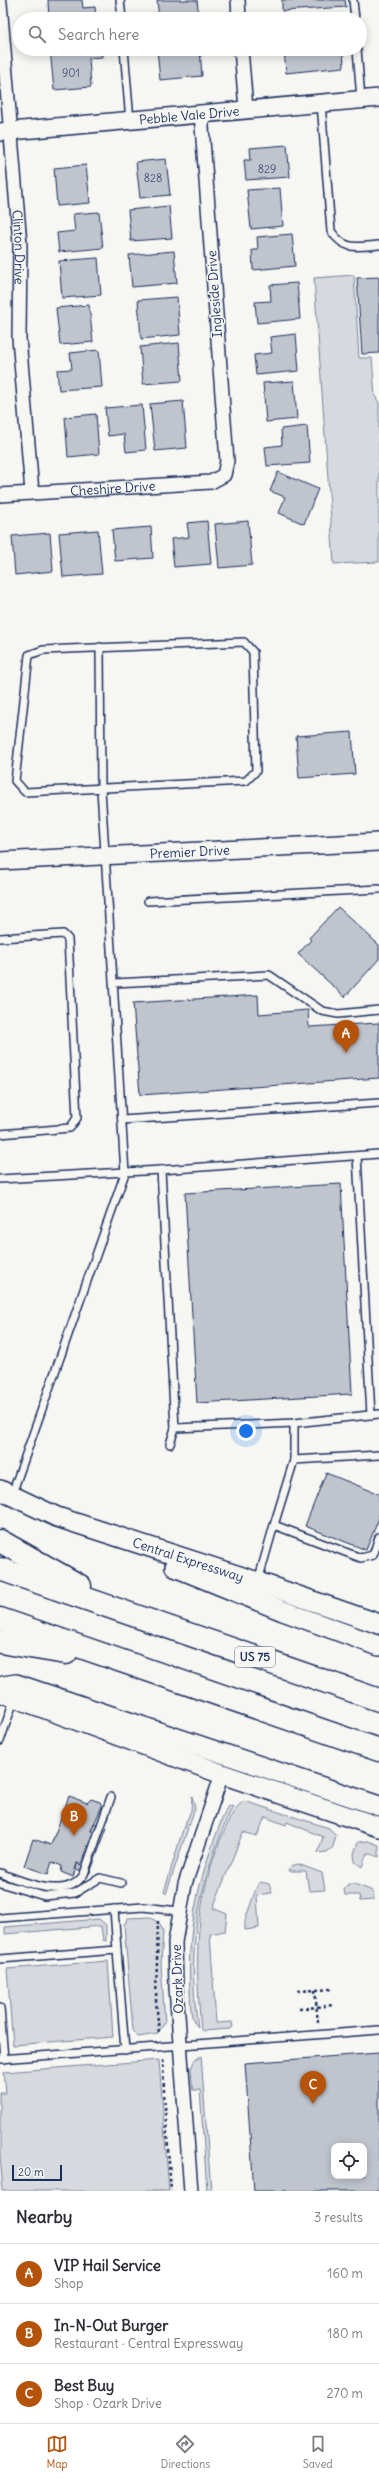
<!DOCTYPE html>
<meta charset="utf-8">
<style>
body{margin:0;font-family:Delius,sans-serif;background:#f7f7f7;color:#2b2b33}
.controls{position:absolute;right:12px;bottom:12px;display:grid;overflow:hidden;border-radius:8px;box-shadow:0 2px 10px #0003}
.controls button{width:36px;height:36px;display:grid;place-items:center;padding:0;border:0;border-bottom:1px solid #e1e1e2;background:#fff;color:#2b2b33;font:20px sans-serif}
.scale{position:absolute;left:12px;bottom:10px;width:50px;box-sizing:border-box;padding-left:4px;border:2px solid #1b2f5e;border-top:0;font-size:11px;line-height:14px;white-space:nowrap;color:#1b2f5e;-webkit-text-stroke:3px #f6f6f2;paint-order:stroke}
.you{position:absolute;left:246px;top:1431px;width:14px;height:14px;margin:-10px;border:3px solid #fff;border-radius:50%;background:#1a73e8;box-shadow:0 0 0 6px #1a73e833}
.badge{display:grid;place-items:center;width:26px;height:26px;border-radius:50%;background:#b45309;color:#fff;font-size:13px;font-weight:700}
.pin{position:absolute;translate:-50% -33px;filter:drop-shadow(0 1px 2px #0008)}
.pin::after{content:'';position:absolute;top:21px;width:14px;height:12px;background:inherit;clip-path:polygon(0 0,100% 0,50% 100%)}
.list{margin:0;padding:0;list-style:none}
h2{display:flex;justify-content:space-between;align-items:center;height:52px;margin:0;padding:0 16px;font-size:17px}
h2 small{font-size:13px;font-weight:400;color:#7c7c81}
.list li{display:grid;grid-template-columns:26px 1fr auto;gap:12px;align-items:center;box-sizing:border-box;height:60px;padding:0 16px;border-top:1px solid #e1e1e2}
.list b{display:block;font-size:15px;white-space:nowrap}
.list p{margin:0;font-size:13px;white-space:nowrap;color:#7c7c81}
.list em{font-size:13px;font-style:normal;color:#7c7c81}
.icon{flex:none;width:22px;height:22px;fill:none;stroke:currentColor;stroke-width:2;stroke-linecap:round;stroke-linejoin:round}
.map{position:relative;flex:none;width:379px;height:2191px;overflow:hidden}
.search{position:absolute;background:#fff;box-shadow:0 2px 10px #0003;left:12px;right:12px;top:12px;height:44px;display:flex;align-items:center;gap:10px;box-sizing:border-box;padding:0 14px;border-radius:22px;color:#7c7c81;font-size:15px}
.sheet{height:232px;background:#fff}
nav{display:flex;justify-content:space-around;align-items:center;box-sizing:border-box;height:56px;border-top:1px solid #e1e1e2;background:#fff;font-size:11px;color:#7c7c81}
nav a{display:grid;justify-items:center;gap:2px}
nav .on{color:#b45309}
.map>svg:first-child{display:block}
</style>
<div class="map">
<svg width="379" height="2191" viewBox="0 0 379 2191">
<rect width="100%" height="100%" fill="#f6f6f2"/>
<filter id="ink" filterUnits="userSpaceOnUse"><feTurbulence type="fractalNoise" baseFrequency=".025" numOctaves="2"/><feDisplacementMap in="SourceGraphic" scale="8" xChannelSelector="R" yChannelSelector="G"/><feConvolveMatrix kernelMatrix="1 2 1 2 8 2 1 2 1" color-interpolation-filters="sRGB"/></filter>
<g filter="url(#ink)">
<g fill="#d6d9dd" stroke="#78849e">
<path d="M354,275L359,358H372L375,396L379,403V562L334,564L314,278Z"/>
<path d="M192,1796L195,1808L189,1826L185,1824L191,1811Z"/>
<path d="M244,1801L329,1828L336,1835L333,1847L327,1852L318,1853L323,1837L287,1822L286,1825L265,1817L257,1836L243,1832L213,1908L227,1914L225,1931L210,1934L216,2023L232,2022L233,2027L230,2029L203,2031L201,2030C195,1960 194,1900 223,1834C229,1822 232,1809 244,1801Z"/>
<path d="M233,1806C199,1879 186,1947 198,2027C189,2019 191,2003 190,1992C186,1923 201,1870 227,1807Z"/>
<path d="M184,1826L188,1828L166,1894L164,1892Z"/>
<path d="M368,1841L379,1845V1857L367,1853L362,1867L355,1862L354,1854L358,1842Z"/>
<path d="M298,1864L322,1873L325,1890L309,1891L306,1871H289L291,1866Z"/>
<path d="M261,1882L269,1884L272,1893L257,1895L259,1928L245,1930V1920L257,1886Z"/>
<path d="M348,1884H354L373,1891L374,1900L360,1901L359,1895H345L344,1890Z"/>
<path d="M150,1917L160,1924L163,1931L161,1965L165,2023L157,2034L138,2037L133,2030L124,1925L128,1918Z"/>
<path d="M99,1919L106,1925V1941L103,1940L101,1926L5,1934V1927Z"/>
<path d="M108,1961L113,2037L13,2045L7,1969Z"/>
<path d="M201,2056L211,2191H207L200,2090H193L191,2069L194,2061Z"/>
<path d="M159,2060L169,2191H3L0,2155V2093H6L4,2072Z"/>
</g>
<g fill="#c0c4cd" stroke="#1b2f5e" fill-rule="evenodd">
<path d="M48,0H82L83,8L95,7L96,19H49Z"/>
<path d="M157,0H197L199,18L159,19Z"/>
<path d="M282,0H345L346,7L282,11Z"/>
<path d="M50,49H102V57L89,58L91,87L54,90Z"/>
<path d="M157,49H200L202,76L160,80Z"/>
<path d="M284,49H343L344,67L286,73Z"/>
<path d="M287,145L290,177L246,180L244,160H251L250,148Z"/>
<path d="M166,159L170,195L140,198L136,162Z"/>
<path d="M86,165L90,203L57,206L54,168Z"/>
<path d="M280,188L283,226L251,229L247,190Z"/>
<path d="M169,206L172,238L131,241L128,210Z"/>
<path d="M99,212L103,248L59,252L57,233L75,231L73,214Z"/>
<path d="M292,234L295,266L253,270L252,250H258L257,237Z"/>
<path d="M174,251L177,283L132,287L129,255Z"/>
<path d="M98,258L101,295L62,298L59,261Z"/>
<path d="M379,277V353L362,354L357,278Z"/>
<path d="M297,283L300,319L257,323L255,302L271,301L270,285Z"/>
<path d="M177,297L180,335L141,339L138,300Z"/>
<path d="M89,305L93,342L60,345L56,308Z"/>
<path d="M296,334L299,371L256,375L254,355L272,353L270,337Z"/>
<path d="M179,343L182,381L143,384L140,347Z"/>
<path d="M99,350L102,387L59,390L57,370L72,369L70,353Z"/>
<path d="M294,381L297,419L266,422L263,383Z"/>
<path d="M183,401L187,448L155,451L150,404Z"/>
<path d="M142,405L146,450L126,452L124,434L108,436L105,408Z"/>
<path d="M96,414L99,454L68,457L65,417Z"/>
<path d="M307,426L310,463L267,466L265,447L282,445L281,429Z"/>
<path d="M278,472L318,489L304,524L279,513L285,497L270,491Z"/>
<path d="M207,521L211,564L174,567L171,539L189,537L187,523Z"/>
<path d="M248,521L252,565L219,568L215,524Z"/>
<path d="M151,527L153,558L115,561L112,530Z"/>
<path d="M98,530L102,574L63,577L59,533Z"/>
<path d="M50,533L53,571L15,575L12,536Z"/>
<path d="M352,732L355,774L299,778L296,736Z"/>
<path d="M338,907L379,945V959L345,997L298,954L311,940L309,938Z"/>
<path d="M258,995L259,1014L308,1010L309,1027L379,1023V1078L140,1095L133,1003Z"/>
<path d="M341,1184L352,1394L197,1403L185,1193Z"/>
<path d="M326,1473L379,1494V1518L366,1550L305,1526Z"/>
<path d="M69,1796L87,1803L91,1799L100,1802L102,1806L91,1831L95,1832L90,1847L87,1846L81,1865L77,1863L73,1877L61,1872L62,1866L52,1862L48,1874L24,1866L33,1839L51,1845Z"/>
<path d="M94,1823L107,1828L90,1873L76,1869L77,1863L81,1865L87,1846L90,1847L95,1832L91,1831Z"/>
<path d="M379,2053V2191H254L245,2063ZM334,2146H364V2176H334Z"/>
</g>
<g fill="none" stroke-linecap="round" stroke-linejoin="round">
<defs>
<g id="service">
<path d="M120,0L122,19"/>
<path d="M353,0L355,19"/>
<path d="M124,49L130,121"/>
<path d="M357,49L361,99"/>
<path d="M321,103L331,231C345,251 356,247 379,245"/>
<path d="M244,642L253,652L256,771L246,781L25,792L15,781L29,655L43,650Z"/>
<path d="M148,901L379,889"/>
<path d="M0,938L63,934L68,939L77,1118L70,1128L0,1134"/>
<path d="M114,983L269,975L322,1011L338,1014L379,1010"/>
<path d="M122,1120L379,1103"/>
<path d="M357,1156L371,1415"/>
<path d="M161,1170L175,1428L294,1423L379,1414"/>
<path d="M0,1179L161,1170L379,1154"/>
<path d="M294,1423V1460L274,1525L361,1558L373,1555L379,1537"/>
<path d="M170,1444L175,1428"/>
<path d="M294,1460L379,1455"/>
<path d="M12,1494L125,1173L101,789L100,647"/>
<path d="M258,1581L274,1525"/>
<path d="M0,1741L15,1697"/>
<path d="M0,1873C22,1881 67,1902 84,1874L111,1797"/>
<path d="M0,1883L44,1896L75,1893L100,1878L121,1883"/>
<path d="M0,1918L143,1907L179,1911"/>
<path d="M117,1950L125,2050"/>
<path d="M0,1959L117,1950L114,1909"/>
<path d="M0,2008L4,2059"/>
<path d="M0,2059L379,2030"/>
</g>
<g id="minor">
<path d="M238,0L239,19"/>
<path id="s1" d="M0,3L20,244L19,338L32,492"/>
<path d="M241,49L246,109"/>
<path id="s2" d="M0,495L211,482L224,475L227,461L201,113"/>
<path d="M191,2191L176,1988L175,1942L185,1884L222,1774"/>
</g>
<g id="tertiary">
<path id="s3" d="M0,132L379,98"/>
<path id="s4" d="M0,861L379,842"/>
</g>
<g id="secondary">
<path id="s5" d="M0,1490L57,1517L258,1582L379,1624"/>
<path d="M175,1567L283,1611L379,1646"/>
<path d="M3,1686L16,1684L379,1806"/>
<path d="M0,1692L222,1774L379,1827"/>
</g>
<g id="motorway">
<path d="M0,1541L80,1586"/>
<path d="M0,1569L379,1700"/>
<path d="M0,1619L379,1750"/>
<path d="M0,1642L66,1653"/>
</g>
</defs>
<use href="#service" stroke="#1b2f5e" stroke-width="10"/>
<use href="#minor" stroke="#1b2f5e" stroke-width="16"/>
<use href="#tertiary" stroke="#1b2f5e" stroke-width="20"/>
<use href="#secondary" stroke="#1b2f5e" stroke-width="22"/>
<use href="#motorway" stroke="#1b2f5e" stroke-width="25"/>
<g stroke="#1b2f5e" stroke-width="2.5" stroke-dasharray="3 3" stroke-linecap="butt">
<path d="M158,1921L156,1999L159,2033"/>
<path d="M315,1990L318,2023"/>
<path d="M298,1991L333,1989"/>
<path d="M299,2009L334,2005"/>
<path d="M163,2059L164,2092L171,2191"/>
</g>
<use href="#service" stroke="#f6f6f2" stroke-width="7"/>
<use href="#minor" stroke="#f6f6f2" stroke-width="13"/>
<use href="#tertiary" stroke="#f6f6f2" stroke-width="17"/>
<use href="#secondary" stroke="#f6f6f2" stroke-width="19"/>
<use href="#motorway" stroke="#f6f6f2" stroke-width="22"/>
</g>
</g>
<g text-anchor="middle" stroke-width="3" stroke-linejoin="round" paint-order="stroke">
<g font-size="11" fill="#44547a">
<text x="71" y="77">901</text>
<text x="267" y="173">829</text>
<text x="153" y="182">828</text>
</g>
<rect fill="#f6f6f2" stroke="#5d6b8a" stroke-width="1" x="235" y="1647" width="40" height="20" rx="3"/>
<g font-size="12" font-weight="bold" fill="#1b2f5e">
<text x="255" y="1661">US 75</text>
</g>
<g font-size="13" fill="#1b2f5e" stroke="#f6f6f2">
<text dy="5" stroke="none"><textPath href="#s3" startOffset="190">Pebble Vale Drive</textPath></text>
<text dy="5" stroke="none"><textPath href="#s1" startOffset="245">Clinton Drive</textPath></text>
<text transform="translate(214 294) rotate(-94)" y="5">Ingleside Drive</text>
<text dy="5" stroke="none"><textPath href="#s2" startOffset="113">Cheshire Drive</textPath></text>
<text dy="5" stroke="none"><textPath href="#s4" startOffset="190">Premier Drive</textPath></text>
<text dy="5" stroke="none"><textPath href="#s5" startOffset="201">Central Expressway</textPath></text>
<text transform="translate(177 1979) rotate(-92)" y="5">Ozark Drive</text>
</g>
</g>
</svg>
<div class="controls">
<button><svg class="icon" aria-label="locate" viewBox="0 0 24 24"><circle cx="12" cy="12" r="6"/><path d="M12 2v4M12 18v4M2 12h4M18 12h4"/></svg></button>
</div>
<div class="scale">20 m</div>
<div class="you"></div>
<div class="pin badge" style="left:346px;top:1053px">A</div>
<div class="pin badge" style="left:74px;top:1836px">B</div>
<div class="pin badge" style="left:313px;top:2104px">C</div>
<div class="search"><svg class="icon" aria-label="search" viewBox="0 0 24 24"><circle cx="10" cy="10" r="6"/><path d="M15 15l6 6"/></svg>Search here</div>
</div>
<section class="sheet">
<h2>Nearby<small>3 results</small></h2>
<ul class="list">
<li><span class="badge">A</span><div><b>VIP Hail Service</b><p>Shop</p></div><em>160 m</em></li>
<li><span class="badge">B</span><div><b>In-N-Out Burger</b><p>Restaurant · Central Expressway</p></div><em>180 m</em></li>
<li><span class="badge">C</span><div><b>Best Buy</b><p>Shop · Ozark Drive</p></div><em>270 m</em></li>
</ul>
</section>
<nav>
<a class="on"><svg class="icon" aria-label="map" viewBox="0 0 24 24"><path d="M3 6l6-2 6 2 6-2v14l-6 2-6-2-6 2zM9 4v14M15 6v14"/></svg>Map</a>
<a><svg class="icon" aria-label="directions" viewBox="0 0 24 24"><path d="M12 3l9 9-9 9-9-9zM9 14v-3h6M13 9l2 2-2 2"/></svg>Directions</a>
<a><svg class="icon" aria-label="saved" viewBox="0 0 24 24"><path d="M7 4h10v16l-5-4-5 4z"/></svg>Saved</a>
</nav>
